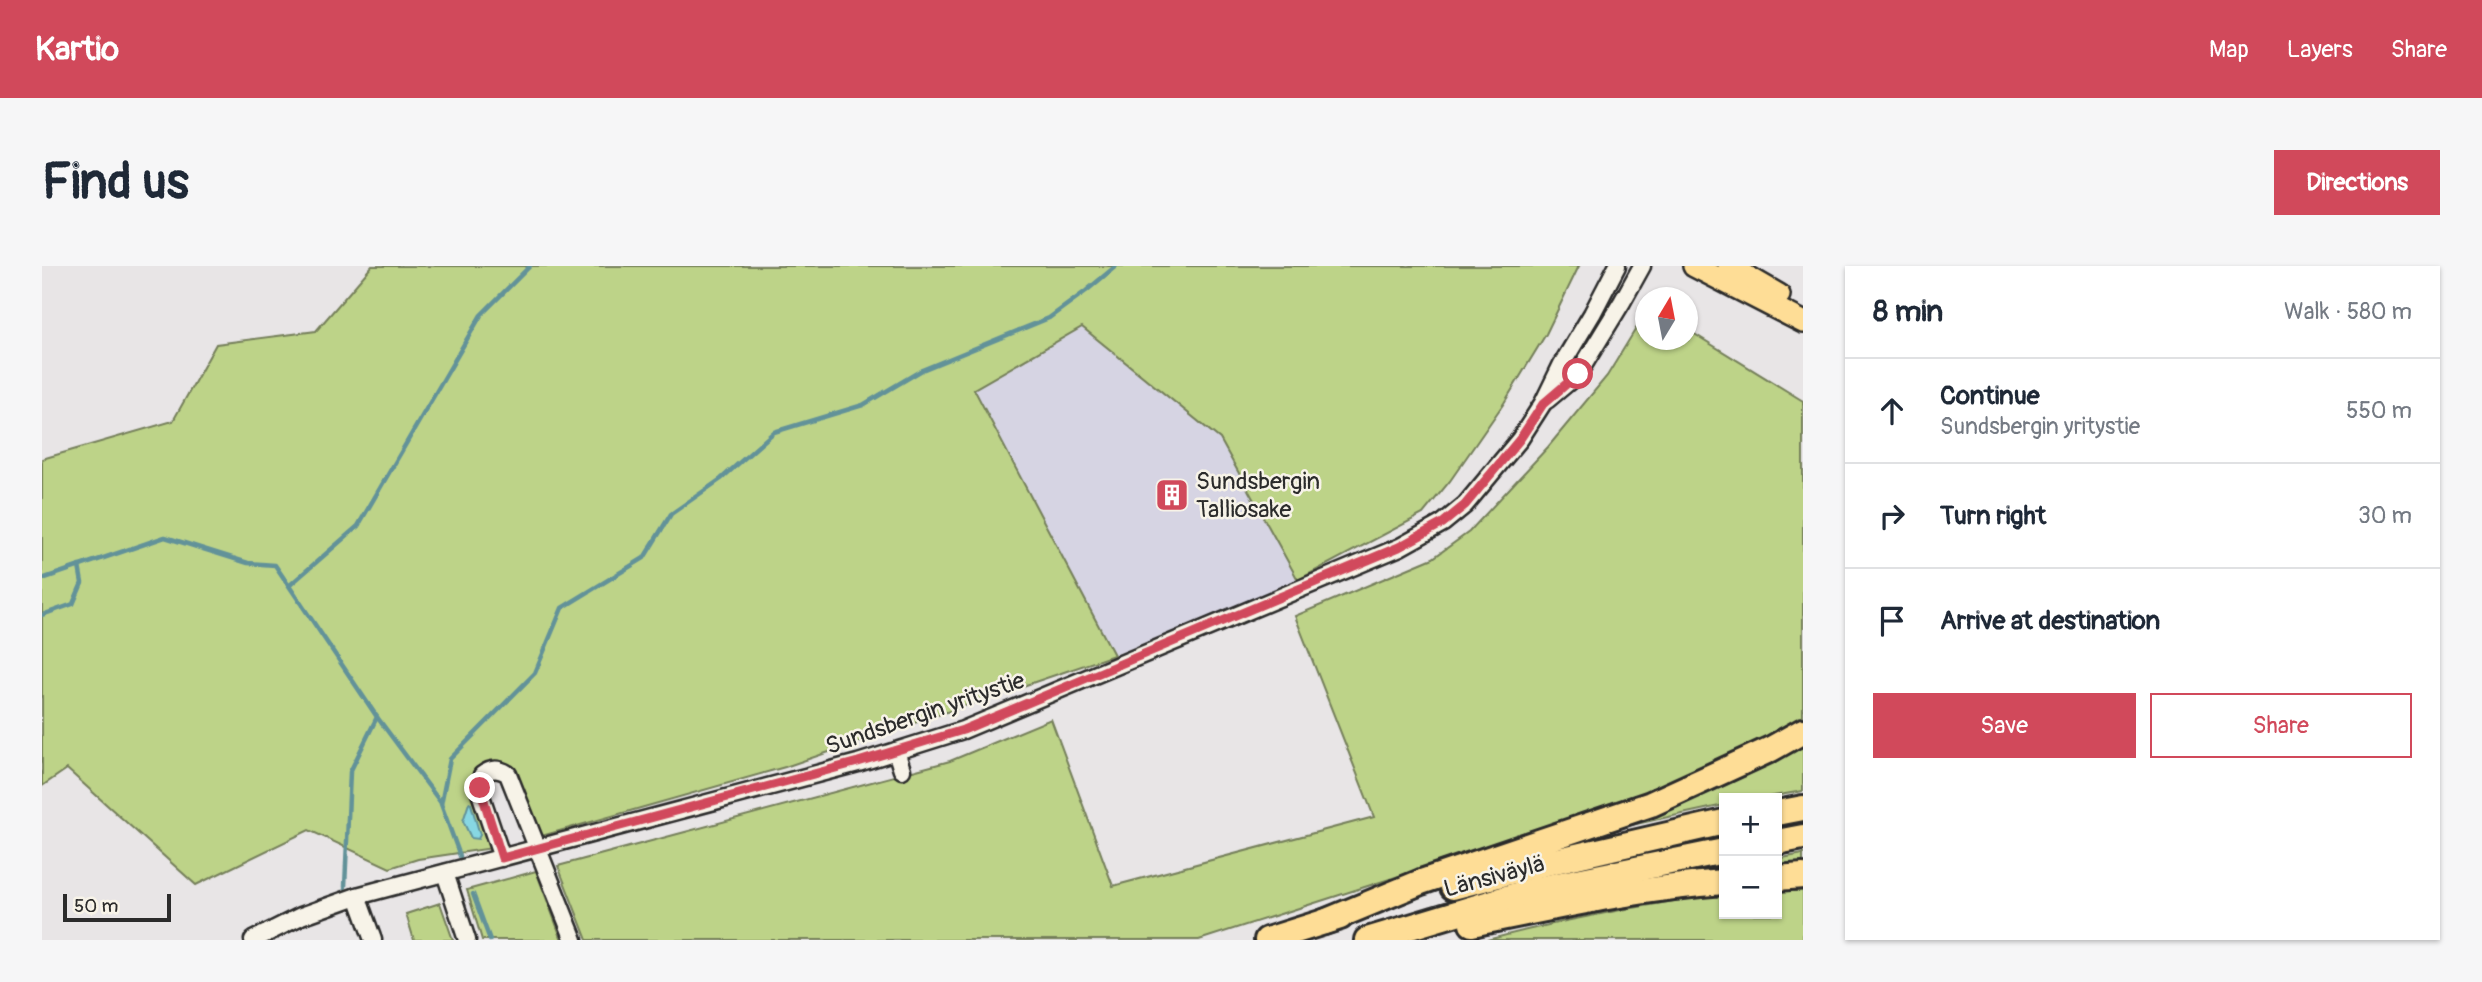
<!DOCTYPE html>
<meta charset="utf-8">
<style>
body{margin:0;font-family:Pangolin,sans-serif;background:#f6f6f7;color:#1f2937}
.controls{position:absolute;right:21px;bottom:21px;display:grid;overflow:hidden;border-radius:0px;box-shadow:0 2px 5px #0004}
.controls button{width:63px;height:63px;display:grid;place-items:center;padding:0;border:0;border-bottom:2px solid #e0e1e3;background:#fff;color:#1f2937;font:35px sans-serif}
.compass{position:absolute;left:1593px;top:21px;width:63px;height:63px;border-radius:50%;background:#fff;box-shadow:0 2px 5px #0004;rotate:10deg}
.scale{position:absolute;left:21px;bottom:18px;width:108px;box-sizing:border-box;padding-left:7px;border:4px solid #2b2b2b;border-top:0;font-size:19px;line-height:24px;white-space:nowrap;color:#2b2b2b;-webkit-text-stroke:5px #f7f3e8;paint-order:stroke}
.stop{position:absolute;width:21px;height:21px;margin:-16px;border:5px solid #d1495b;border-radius:50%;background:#fff}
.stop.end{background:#d1495b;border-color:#fff;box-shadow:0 2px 7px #0008}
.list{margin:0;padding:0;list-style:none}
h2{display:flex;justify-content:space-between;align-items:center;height:91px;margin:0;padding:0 28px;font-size:30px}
h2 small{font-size:23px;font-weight:400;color:#747a83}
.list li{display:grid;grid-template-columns:46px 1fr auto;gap:21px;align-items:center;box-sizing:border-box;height:105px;padding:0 28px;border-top:2px solid #e0e1e3}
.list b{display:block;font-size:26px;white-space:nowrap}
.list p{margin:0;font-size:23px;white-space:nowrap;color:#747a83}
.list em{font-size:23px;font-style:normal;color:#747a83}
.actions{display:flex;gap:14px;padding:21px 28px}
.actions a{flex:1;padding:16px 0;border:2px solid #d1495b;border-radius:0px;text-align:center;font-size:24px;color:#d1495b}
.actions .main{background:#d1495b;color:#fff}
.icon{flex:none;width:38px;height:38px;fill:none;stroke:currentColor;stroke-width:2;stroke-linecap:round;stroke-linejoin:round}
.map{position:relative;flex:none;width:1761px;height:674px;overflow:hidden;border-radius:0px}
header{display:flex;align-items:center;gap:42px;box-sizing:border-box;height:98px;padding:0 35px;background:#d1495b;color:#fff}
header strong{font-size:33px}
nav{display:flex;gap:38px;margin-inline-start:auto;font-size:24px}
.intro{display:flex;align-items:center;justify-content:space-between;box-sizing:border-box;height:168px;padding:0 42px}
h1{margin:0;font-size:49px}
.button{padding:18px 32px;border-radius:0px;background:#d1495b;color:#fff;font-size:24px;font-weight:700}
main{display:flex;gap:42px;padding:0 42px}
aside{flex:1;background:#fff;border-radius:0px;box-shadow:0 2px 5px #0004}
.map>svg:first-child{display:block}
</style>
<header>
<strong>Kartio</strong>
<nav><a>Map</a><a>Layers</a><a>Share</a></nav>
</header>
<div class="intro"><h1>Find us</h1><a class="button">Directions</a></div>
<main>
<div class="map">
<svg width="1761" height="674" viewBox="0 0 1761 674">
<rect width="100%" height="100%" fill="#e8e5e6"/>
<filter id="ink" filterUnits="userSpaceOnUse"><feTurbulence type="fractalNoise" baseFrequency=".0143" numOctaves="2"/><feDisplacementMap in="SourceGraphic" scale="14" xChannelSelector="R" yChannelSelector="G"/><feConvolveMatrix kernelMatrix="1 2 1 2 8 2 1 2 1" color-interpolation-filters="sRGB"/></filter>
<g filter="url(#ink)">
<path fill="#d6d4e3" d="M1040,60L1178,173L1256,314L1072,389L932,122Z"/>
<g fill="#bdd388" stroke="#747f5a" stroke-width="2">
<path d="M330,0H1537L1504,68L1462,137L1408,215L1381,248L1256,314L1178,173L1040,61L932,123L1072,389L743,501L496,571L468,505L442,500L451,582L376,593L348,602L267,564L154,619L25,503L0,520V193L131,155L174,78L274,65Z"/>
<path d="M1603,51L1604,74H1646V64L1761,135V454L1588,536L1157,674H545L516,600L908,495L1009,453L1071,620L1332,551L1253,350L1391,292L1427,266L1506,181L1565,110L1598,56Z"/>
<path d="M1761,479V525L1720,532H1682V539L1571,563C1637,540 1701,515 1761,479Z"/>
<path d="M1761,588V604L1735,605V593Z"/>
<path d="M494,605L520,674H440L425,624Z"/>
<path d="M1735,625H1761V674H1445C1524,653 1602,638 1682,628V648H1735Z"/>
<path d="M398,637L411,674H372L364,648Z"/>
</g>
<path fill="#87d7e2" stroke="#629299" stroke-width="2" d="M427,537L429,538L438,569L436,573L429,572L421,555Z"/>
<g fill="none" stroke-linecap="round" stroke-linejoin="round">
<g stroke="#629299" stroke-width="4.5">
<path d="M0,313L123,271L206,297L233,299L335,451L399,537"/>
<path d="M248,319L316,260L439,49L488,0"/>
<path d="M0,349L31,338L40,317L37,300"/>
<path d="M418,590L399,538L408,493L493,407L520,342L602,292L629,248L679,213L732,166L821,139L880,104L1007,52L1044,25L1074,0"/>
<path d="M303,621L308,506L335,451"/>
<path d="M431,628L448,674"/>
</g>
<defs>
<g id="minor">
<path d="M1505,134L1536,108L1580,36L1600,0"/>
<path d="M854,485L860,504"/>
<path d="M460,592L438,527L440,509C449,502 456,502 466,508L532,674"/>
<path d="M403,607L425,674"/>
<path d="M315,630L331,674"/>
<path d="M211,674L259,650L315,630L816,497L921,464L1358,281L1401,257L1423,239L1478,173L1501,137L1520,98L1550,48L1575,0"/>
</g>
<g id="major">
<path d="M1652,0L1761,56"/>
<path d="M1687,0L1737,29"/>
</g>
<g id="highway">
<path d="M1735,547L1761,542"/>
<path d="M1735,576L1761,571"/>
<path d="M1735,612L1761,610"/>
<path d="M1411,621L1487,601L1682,556"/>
<path d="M1282,656L1379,616L1609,538L1729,483L1761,465"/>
<path d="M1430,658C1513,641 1597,622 1682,616"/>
<path d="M1225,674L1298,651"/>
<path d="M1325,674L1491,624L1682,585"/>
</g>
</defs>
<use href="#minor" stroke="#2b2b2b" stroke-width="21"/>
<use href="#major" stroke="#2b2b2b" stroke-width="26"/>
<use href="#highway" stroke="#2b2b2b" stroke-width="30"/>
<use href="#minor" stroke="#f7f3e8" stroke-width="16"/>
<use href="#major" stroke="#fedd96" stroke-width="21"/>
<use href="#highway" stroke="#fedd96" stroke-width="24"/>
</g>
</g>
<g fill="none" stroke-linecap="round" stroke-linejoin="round" filter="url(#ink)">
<path stroke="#d1495b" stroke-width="9" d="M438,522L460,592L816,496L921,464L1357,281L1401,257L1423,239L1478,173L1501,138L1536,108"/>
</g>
<defs>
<symbol id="building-square" viewBox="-11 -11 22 22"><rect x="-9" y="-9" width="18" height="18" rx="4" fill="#d1495b" stroke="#f7f3e8"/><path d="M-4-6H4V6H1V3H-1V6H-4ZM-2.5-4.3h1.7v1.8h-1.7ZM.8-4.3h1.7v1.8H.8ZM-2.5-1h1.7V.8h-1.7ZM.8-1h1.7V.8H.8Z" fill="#fff"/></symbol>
</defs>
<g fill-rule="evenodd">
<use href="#building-square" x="1111" y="210" width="38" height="38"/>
</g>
<g text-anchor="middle" stroke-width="5" stroke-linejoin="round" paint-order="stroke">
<g font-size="24" fill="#2b2b2b" stroke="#f7f3e8" text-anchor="start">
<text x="1154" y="223">Sundsbergin<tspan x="1154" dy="28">Talliosake</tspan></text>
</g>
<g font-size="24" fill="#2b2b2b" stroke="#f7f3e8">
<text transform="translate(883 447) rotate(-19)" y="8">Sundsbergin yritystie</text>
<text transform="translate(1452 610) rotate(-15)" y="8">Länsiväylä</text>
</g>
</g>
</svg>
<div class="controls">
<button>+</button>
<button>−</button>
</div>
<svg class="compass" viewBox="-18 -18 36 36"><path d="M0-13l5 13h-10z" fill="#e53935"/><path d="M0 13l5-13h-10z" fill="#747a83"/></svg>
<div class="scale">50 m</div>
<div class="stop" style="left:1536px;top:108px"></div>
<div class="stop end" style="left:438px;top:522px"></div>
</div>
<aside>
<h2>8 min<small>Walk · 580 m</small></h2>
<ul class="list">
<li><svg class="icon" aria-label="ahead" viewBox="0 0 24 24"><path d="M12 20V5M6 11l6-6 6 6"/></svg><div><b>Continue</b><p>Sundsbergin yritystie</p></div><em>550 m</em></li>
<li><svg class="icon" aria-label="right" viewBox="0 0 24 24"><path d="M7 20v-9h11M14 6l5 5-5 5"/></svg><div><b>Turn right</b></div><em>30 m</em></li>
<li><svg class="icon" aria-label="arrive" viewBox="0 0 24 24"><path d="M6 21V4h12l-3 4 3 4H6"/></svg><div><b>Arrive at destination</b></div></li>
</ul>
<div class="actions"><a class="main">Save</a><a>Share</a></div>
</aside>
</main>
